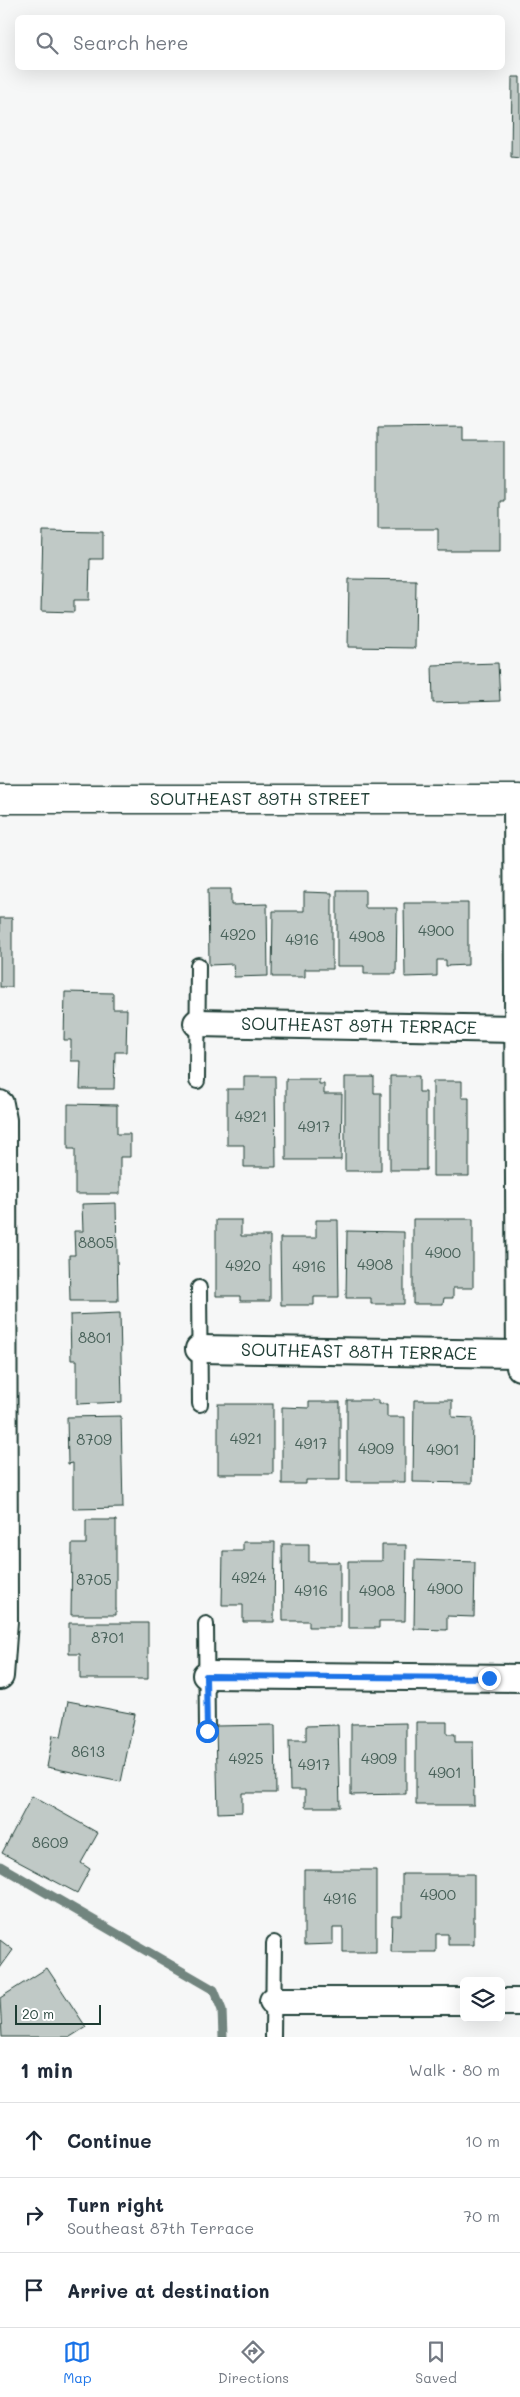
<!DOCTYPE html>
<meta charset="utf-8">
<style>
body{margin:0;font-family:Mali,sans-serif;background:#f2f2f3;color:#1f2937}
.controls{position:absolute;right:15px;bottom:15px;display:grid;overflow:hidden;border-radius:8px;box-shadow:0 5px 20px #0002}
.controls button{width:45px;height:45px;display:grid;place-items:center;padding:0;border:0;border-bottom:1px solid #e0e1e3;background:#fff;color:#1f2937;font:25px sans-serif}
.scale{position:absolute;left:15px;bottom:12px;width:86px;box-sizing:border-box;padding-left:5px;border:2px solid #1f3d34;border-top:0;font-size:14px;line-height:18px;white-space:nowrap;color:#1f3d34;-webkit-text-stroke:4px #fff;paint-order:stroke}
.stop{position:absolute;width:15px;height:15px;margin:-11px;border:4px solid #1a73e8;border-radius:50%;background:#fff}
.stop.end{background:#1a73e8;border-color:#fff;box-shadow:0 1px 5px #0008}
.list{margin:0;padding:0;list-style:none}
h2{display:flex;justify-content:space-between;align-items:center;height:65px;margin:0;padding:0 20px;font-size:21px}
h2 small{font-size:16px;font-weight:400;color:#747a83}
.list li{display:grid;grid-template-columns:32px 1fr auto;gap:15px;align-items:center;box-sizing:border-box;height:75px;padding:0 20px;border-top:1px solid #e0e1e3}
.list b{display:block;font-size:19px;white-space:nowrap}
.list p{margin:0;font-size:16px;white-space:nowrap;color:#747a83}
.list em{font-size:16px;font-style:normal;color:#747a83}
.icon{flex:none;width:28px;height:28px;fill:none;stroke:currentColor;stroke-width:2;stroke-linecap:round;stroke-linejoin:round}
.map{position:relative;flex:none;width:520px;height:2037px;overflow:hidden}
.search{position:absolute;background:#fff;box-shadow:0 5px 20px #0002;left:15px;right:15px;top:15px;height:55px;display:flex;align-items:center;gap:12px;box-sizing:border-box;padding:0 18px;border-radius:8px;color:#747a83;font-size:19px}
.sheet{height:290px;background:#fff}
nav{display:flex;justify-content:space-around;align-items:center;box-sizing:border-box;height:70px;border-top:1px solid #e0e1e3;background:#fff;font-size:14px;color:#747a83}
nav a{display:grid;justify-items:center;gap:2px}
nav .on{color:#1a73e8}
.map>svg:first-child{display:block}
</style>
<div class="map">
<svg width="520" height="2037" viewBox="0 0 520 2037">
<rect width="100%" height="100%" fill="#f6f7f7"/>
<filter id="ink" filterUnits="userSpaceOnUse"><feTurbulence type="fractalNoise" baseFrequency=".02" numOctaves="2"/><feDisplacementMap in="SourceGraphic" scale="10" xChannelSelector="R" yChannelSelector="G"/><feConvolveMatrix kernelMatrix="1 2 1 2 8 2 1 2 1" color-interpolation-filters="sRGB"/></filter>
<g filter="url(#ink)">
<g fill="none" stroke-linecap="round" stroke-linejoin="round">
<path stroke="#72857f" stroke-width="9" d="M0,1866L214,1990L222,2010L223,2037"/>
</g>
<g fill="#c0c9c6" stroke="#1f3d34">
<path d="M512,77H520V158L511,157Z"/>
<path d="M463,427V441H504V501H500V551H438V529H378V428Z"/>
<path d="M43,531L103,532V559H90L89,600H74V612L41,611Z"/>
<path d="M349,579L416,580L415,648L348,647Z"/>
<path d="M498,663L500,701L433,703L432,665Z"/>
<path d="M208,889H231V905L267,904L268,976L234,977L233,964L209,965Z"/>
<path d="M337,890H365V908H397L396,974H364V966H337Z"/>
<path d="M304,892L332,893V969H305V977H272L273,911H304Z"/>
<path d="M404,903H468V965L446,966V960H437V976L405,977Z"/>
<rect x="0" y="918" width="12" height="69"/>
<path d="M65,992L113,993V1009H127L126,1052H115L114,1089H80L81,1061H71V1040H64Z"/>
<path d="M244,1076H275L276,1167H244V1145H227V1089H244Z"/>
<path d="M390,1076H419V1092H426V1170H390Z"/>
<path d="M345,1077H374V1093H381V1171H345Z"/>
<path d="M286,1079H319V1084H324V1094H342L341,1160H286Z"/>
<path d="M433,1081H462V1098H469V1176H433Z"/>
<path d="M68,1104L117,1105V1134H130V1157H120V1194H75V1149H68Z"/>
<path d="M116,1203L118,1301H70L69,1255H75L74,1231H83L82,1204Z"/>
<path d="M413,1219H473V1288H453V1298H444L443,1304H413Z"/>
<path d="M216,1220H241V1236H270V1301H240V1296H216Z"/>
<path d="M316,1220H338L339,1297H314V1305H281L280,1238H316Z"/>
<path d="M347,1231L404,1232V1304H371V1298H346Z"/>
<path d="M120,1313L122,1402L77,1404V1360H71L70,1315Z"/>
<path d="M347,1400H378V1404H387V1417H405V1482H347Z"/>
<path d="M414,1400H452V1417L473,1418L472,1483L413,1482Z"/>
<path d="M309,1402H340V1480H306V1484H282V1407L309,1408Z"/>
<rect x="218" y="1404" width="55" height="70"/>
<path d="M121,1416L123,1508L73,1509V1463L68,1464L67,1417Z"/>
<path d="M86,1520H116V1615H71L72,1544H86Z"/>
<path d="M243,1542H275L274,1622H243V1605H222L223,1551H243Z"/>
<path d="M282,1544H309V1562H340V1627H309V1621H283Z"/>
<path d="M382,1545H406L405,1621H379V1628H348V1561H382Z"/>
<path d="M415,1560L475,1562L474,1617L447,1616V1630L414,1629Z"/>
<path d="M69,1623H148V1679H80V1654H69Z"/>
<path d="M68,1701L135,1714L121,1782L47,1767L53,1735L61,1737Z"/>
<path d="M416,1722H447V1734H455V1742H473L474,1805H416Z"/>
<path d="M406,1723V1794L351,1795V1724Z"/>
<path d="M275,1725L276,1793H242V1812L218,1813L216,1726Z"/>
<path d="M338,1725L340,1807H305V1790H290L289,1740H306V1726Z"/>
<path d="M32,1796L98,1833L81,1863L90,1869L77,1893L2,1853Z"/>
<path d="M304,1870H376V1952H343V1928H333V1944L304,1945Z"/>
<path d="M402,1874H474V1945H448V1934H436V1952H391L392,1916H402Z"/>
<path d="M0,1940L13,1950L0,1968Z"/>
<path d="M47,1968L86,2027L70,2037H2L0,1998Z"/>
</g>
<g fill="none" stroke-linecap="round" stroke-linejoin="round">
<defs>
<g id="lane">
<path d="M197,1081L198,965"/>
<path d="M199,1288L200,1404"/>
<path d="M206,1624L207,1731"/>
<path d="M273,2037L274,1943"/>
</g>
<g id="street">
<path d="M517,799L520,1367"/>
<path d="M197,1023L520,1029"/>
<path d="M0,1104L3,1120L4,1621L0,1676"/>
<path d="M199,1349L520,1354"/>
<path d="M206,1675L520,1678"/>
<path d="M273,2001H464"/>
<path d="M501,2002H520"/>
</g>
<path id="secondary" d="M0,799H520"/>
</defs>
<use href="#lane" stroke="#1f3d34" stroke-width="18"/>
<use href="#street" stroke="#1f3d34" stroke-width="30"/>
<use href="#secondary" stroke="#1f3d34" stroke-width="31"/>
<use href="#lane" stroke="#fff" stroke-width="14"/>
<use href="#street" stroke="#fff" stroke-width="26"/>
<use href="#secondary" stroke="#fff" stroke-width="28"/>
</g>
</g>
<g fill="none" stroke-linecap="round" stroke-linejoin="round" filter="url(#ink)">
<path stroke="#1a73e8" stroke-width="6" d="M207,1731L206,1676L489,1678"/>
</g>
<g text-anchor="middle" stroke-width="4" stroke-linejoin="round" paint-order="stroke">
<g font-size="15" fill="#476058">
<text x="436" y="936">4900</text>
<text x="238" y="940">4920</text>
<text x="367" y="942">4908</text>
<text x="302" y="945">4916</text>
<text x="251" y="1122">4921</text>
<text x="314" y="1132">4917</text>
<text x="96" y="1248">8805</text>
<text x="443" y="1258">4900</text>
<text x="375" y="1270">4908</text>
<text x="243" y="1271">4920</text>
<text x="309" y="1272">4916</text>
<text x="95" y="1343">8801</text>
<text x="246" y="1444">4921</text>
<text x="94" y="1445">8709</text>
<text x="311" y="1449">4917</text>
<text x="376" y="1454">4909</text>
<text x="443" y="1455">4901</text>
<text x="249" y="1583">4924</text>
<text x="94" y="1585">8705</text>
<text x="445" y="1594">4900</text>
<text x="311" y="1596">4916</text>
<text x="377" y="1596">4908</text>
<text x="108" y="1643">8701</text>
<text x="88" y="1757">8613</text>
<text x="246" y="1764">4925</text>
<text x="379" y="1764">4909</text>
<text x="314" y="1770">4917</text>
<text x="445" y="1778">4901</text>
<text x="50" y="1848">8609</text>
<text x="438" y="1900">4900</text>
<text x="340" y="1904">4916</text>
</g>
<g font-size="18" fill="#1f3d34" stroke="#fff">
<text x="260" y="805">SOUTHEAST 89TH STREET</text>
<text transform="translate(359 1026) rotate(1)" y="6">SOUTHEAST 89TH TERRACE</text>
<text transform="translate(359 1352) rotate(1)" y="6">SOUTHEAST 88TH TERRACE</text>
</g>
</g>
</svg>
<div class="controls">
<button><svg class="icon" aria-label="layers" viewBox="0 0 24 24"><path d="M12 4l9 5-9 5-9-5zM3 14l9 5 9-5"/></svg></button>
</div>
<div class="scale">20 m</div>
<div class="stop" style="left:207px;top:1731px"></div>
<div class="stop end" style="left:489px;top:1678px"></div>
<div class="search"><svg class="icon" aria-label="search" viewBox="0 0 24 24"><circle cx="10" cy="10" r="6"/><path d="M15 15l6 6"/></svg>Search here</div>
</div>
<section class="sheet">
<h2>1 min<small>Walk · 80 m</small></h2>
<ul class="list">
<li><svg class="icon" aria-label="ahead" viewBox="0 0 24 24"><path d="M12 20V5M6 11l6-6 6 6"/></svg><div><b>Continue</b></div><em>10 m</em></li>
<li><svg class="icon" aria-label="right" viewBox="0 0 24 24"><path d="M7 20v-9h11M14 6l5 5-5 5"/></svg><div><b>Turn right</b><p>Southeast 87th Terrace</p></div><em>70 m</em></li>
<li><svg class="icon" aria-label="arrive" viewBox="0 0 24 24"><path d="M6 21V4h12l-3 4 3 4H6"/></svg><div><b>Arrive at destination</b></div></li>
</ul>
</section>
<nav>
<a class="on"><svg class="icon" aria-label="map" viewBox="0 0 24 24"><path d="M3 6l6-2 6 2 6-2v14l-6 2-6-2-6 2zM9 4v14M15 6v14"/></svg>Map</a>
<a><svg class="icon" aria-label="directions" viewBox="0 0 24 24"><path d="M12 3l9 9-9 9-9-9zM9 14v-3h6M13 9l2 2-2 2"/></svg>Directions</a>
<a><svg class="icon" aria-label="saved" viewBox="0 0 24 24"><path d="M7 4h10v16l-5-4-5 4z"/></svg>Saved</a>
</nav>
